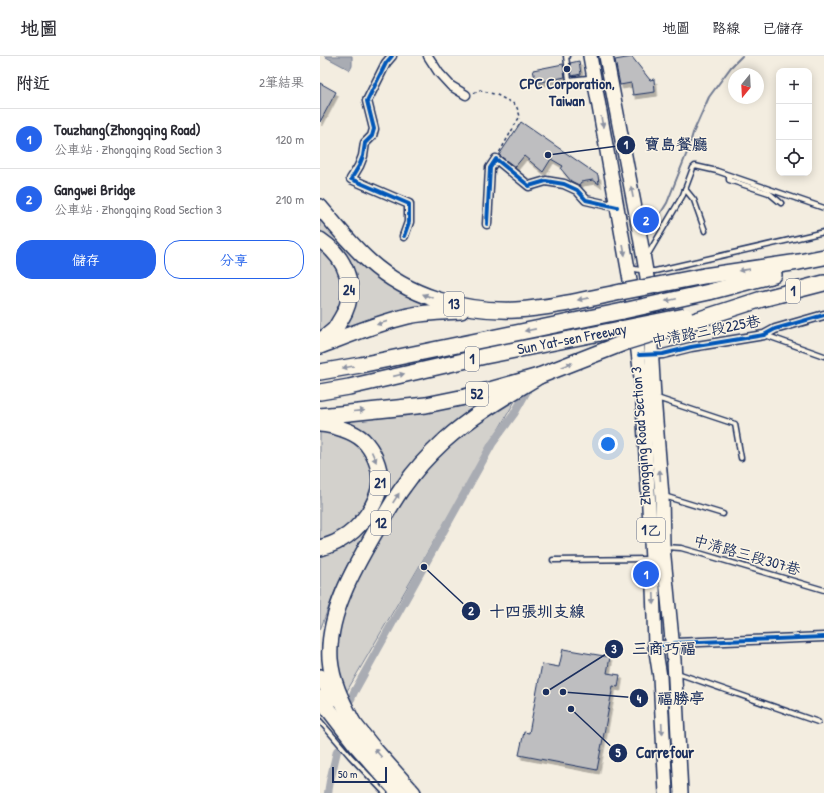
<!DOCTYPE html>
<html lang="zh-TW">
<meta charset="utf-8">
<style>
body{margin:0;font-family:"Patrick Hand","LXGW WenKai TC",sans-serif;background:#f2f2f3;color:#2b2b33}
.controls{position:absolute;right:12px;top:12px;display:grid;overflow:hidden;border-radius:8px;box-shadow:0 2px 10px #0003}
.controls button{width:36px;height:36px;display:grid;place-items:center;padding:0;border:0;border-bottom:1px solid #e1e1e2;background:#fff;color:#2b2b33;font:20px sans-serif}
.compass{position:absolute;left:408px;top:12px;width:36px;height:36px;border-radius:50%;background:#fff;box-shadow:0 2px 10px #0003;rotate:198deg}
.scale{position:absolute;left:12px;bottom:10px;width:55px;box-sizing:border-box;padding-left:4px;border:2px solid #1b2f5e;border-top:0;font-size:11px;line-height:14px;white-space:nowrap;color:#1b2f5e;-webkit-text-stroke:3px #fcf5e5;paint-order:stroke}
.you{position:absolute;left:288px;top:388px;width:14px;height:14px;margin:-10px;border:3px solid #fff;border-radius:50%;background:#1a73e8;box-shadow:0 0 0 6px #1a73e833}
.badge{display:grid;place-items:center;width:26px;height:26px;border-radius:50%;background:#2563eb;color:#fff;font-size:13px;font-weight:700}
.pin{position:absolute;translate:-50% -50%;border:2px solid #fff;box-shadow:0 1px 4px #0006}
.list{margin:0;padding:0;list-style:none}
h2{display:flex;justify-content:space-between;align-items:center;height:52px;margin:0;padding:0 16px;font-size:17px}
h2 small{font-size:13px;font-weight:400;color:#7c7c81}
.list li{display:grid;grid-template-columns:26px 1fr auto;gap:12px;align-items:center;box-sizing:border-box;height:60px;padding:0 16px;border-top:1px solid #e1e1e2}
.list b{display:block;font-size:15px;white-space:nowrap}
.list p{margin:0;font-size:13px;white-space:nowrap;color:#7c7c81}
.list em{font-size:13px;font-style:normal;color:#7c7c81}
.actions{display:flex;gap:8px;padding:12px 16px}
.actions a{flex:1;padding:9px 0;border:1px solid #2563eb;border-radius:16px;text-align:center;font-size:14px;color:#2563eb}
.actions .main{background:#2563eb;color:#fff}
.icon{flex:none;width:22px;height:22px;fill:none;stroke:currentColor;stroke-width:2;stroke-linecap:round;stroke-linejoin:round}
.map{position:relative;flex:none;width:504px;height:737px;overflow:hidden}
header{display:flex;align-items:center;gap:24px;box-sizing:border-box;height:56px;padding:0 20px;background:#fff;border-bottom:1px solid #e1e1e2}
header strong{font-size:19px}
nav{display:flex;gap:22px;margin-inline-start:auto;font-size:14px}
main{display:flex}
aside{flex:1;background:#fff}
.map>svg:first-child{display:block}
</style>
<header>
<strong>地圖</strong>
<nav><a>地圖</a><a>路線</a><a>已儲存</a></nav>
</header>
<main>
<aside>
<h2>附近<small>2筆結果</small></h2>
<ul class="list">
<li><span class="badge">1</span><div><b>Touzhang(Zhongqing Road)</b><p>公車站 · Zhongqing Road Section 3</p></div><em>120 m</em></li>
<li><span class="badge">2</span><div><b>Gangwei Bridge</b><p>公車站 · Zhongqing Road Section 3</p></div><em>210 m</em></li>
</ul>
<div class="actions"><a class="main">儲存</a><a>分享</a></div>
</aside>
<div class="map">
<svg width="504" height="737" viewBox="0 0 504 737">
<defs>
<filter id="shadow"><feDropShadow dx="2.5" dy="4" stdDeviation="0" flood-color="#0004"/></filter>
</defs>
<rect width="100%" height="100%" fill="#f3ede0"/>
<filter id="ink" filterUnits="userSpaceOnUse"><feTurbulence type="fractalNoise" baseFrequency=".025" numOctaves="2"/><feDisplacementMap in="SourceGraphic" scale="8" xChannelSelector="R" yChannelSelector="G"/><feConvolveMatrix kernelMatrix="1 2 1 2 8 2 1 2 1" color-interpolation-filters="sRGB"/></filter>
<g filter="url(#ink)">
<g fill="#d3d1cc" stroke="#778095">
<path d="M0,160L15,179L48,215L84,239L116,249L22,274L34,233L0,179Z"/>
<path d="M0,193L11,201L20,218L22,236L18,258L4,275L0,277Z"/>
<path d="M195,345L27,635L23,638L18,623L15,576L26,542L84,439L137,381Z"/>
<path d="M159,347L160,351L50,478L27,509L14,537L0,574V492L33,480L62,408L16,365L83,360Z"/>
<path d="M0,373L24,376L50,394L58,429L34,471L0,487Z"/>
</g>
<path fill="#a9acb3" stroke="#707a91" d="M4,0H32V10L30,14Z"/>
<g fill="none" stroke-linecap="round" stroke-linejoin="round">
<path stroke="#707a91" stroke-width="2" d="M330,174L347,147L368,94L373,77L389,41L411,11L422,0"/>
<g stroke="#a9acb3" stroke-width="8">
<path d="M31,643L34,636L172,388L194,358L207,335"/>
<path d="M8,737L10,725L17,695"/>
</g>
</g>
<g fill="#bebec0" stroke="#1b2f5e" filter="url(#shadow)">
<path d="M312,1L330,24L334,23L335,36L313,39L311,27L300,29L295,4Z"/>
<path d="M259,5L261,18L252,20L250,7Z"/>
<path d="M243,8L245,21L216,27L213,14Z"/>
<path d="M0,27L16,36L0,66Z"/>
<path d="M201,66L278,119L279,128L273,124L261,126L259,129L251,125L241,113L243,110L231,103L223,116L204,100L195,111L179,99Z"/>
<path d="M243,593L290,601L287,617L300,619L298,631L293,630L277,714L199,699L204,676L209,677L222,608L239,611Z"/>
</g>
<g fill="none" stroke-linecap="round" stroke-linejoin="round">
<defs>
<g id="service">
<path d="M248,0H246L249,24L268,22L272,24"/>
<path d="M409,120V124L449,137L461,147"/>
<path d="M365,133L374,144L385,175"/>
<path d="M327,200L363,139L373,112L375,110L397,115L504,152"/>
<path d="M309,212L326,215H335L504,176"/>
<path d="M445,279L504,300"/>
<path d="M337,342L415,368L421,402"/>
<path d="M344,440L403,458"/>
<path d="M346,491L361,492L379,497L504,534"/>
<path d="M233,504L330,503"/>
<path d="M357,617L498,666"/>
<path d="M0,665L30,700L65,737"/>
</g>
<g id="minor">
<path d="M72,0L66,7L47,45L54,73L52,80L45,87L43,100L39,110L33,120L31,123L89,148V166L84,180"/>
<path d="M108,0L119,17L131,30L146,39"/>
<path d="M167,168L170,112L176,103L209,130L226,125L244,128L257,134L266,144L297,151"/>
<path d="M328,299L343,298L371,291L444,279L455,273L504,259"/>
<path d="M335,589H352L355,587L504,581"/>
</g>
<g id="primary">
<path d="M270,0L310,224L322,331L332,503L335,589L340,621L346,737"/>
<path d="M286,0L317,163L327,221L334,341L342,440L343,491L354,604L361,737"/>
</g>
<g id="motorway">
<path d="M0,151C16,170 31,189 49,205C89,241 143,256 196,254C231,252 267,243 301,236"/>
<path d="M0,184C27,202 39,234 21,263C19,266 17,270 15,273C10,278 5,281 0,285"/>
<path d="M384,220L479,206L504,201"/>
<path d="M389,236L454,219"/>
<path d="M442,243L504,227"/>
<path d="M0,290C29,279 58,267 88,260C106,256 124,256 141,255"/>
<path d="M0,316L40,309L303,255"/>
<path d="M0,336L29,331L165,300L305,272"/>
<path d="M0,360L106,349L145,341L219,320L306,286"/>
<path d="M0,368C13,369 33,375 43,384C53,394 60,410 60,425C59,448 39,474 20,484C14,488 7,490 0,492"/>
<path d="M0,621L15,642"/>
<path d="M0,642L37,690L79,737"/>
<path d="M30,663L54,693L93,737"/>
<path d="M35,671C24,649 12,628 10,603C7,557 36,509 58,471C67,457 74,443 84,430C95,414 110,398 124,385C153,359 186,340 219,320"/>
</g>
</defs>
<use href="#service" stroke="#1b2f5e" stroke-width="7"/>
<use href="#minor" stroke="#1b2f5e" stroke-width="11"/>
<use href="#primary" stroke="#1b2f5e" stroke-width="16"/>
<use href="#motorway" stroke="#1b2f5e" stroke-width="18"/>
<path stroke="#1b2f5e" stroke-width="1.5" stroke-dasharray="3 3" stroke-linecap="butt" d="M154,37L160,34L177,39L196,49L200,60L179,97"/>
<use href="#service" stroke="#fcf5e5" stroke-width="4"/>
<use href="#minor" stroke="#fcf5e5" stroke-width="8"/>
<use href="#primary" stroke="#fcf5e5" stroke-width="13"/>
<use href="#motorway" stroke="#fcf5e5" stroke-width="15"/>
<defs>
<g id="motorway-bridge">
<path d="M301,236L384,220"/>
<path d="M303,255L389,236"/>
<path d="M305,272L365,260"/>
<path d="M306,286L349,273L442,243"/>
</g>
</defs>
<use href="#motorway-bridge" stroke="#1b2f5e" stroke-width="18" stroke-linecap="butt"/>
<use href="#motorway-bridge" stroke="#fcf5e5" stroke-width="15"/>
<defs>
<g id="cycleway">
<path d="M72,0L66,7L47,45L54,73L52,80L45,87L43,100L39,110L33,120L31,123L89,148V166L84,180"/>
<path d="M167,168L170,112L176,103L209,130L226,125L244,128L257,134L266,144L297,151"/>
<path d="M319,299L343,298L371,291L444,279L455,273L504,259"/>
<path d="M335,589H352L355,587L504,581"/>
</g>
</defs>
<use href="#cycleway" stroke="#fcf5e5" stroke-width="6"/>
<use href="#cycleway" stroke="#0057b8" stroke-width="4"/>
</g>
<defs><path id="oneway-solid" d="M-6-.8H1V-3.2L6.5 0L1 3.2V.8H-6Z"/></defs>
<g fill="#8c92a2">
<use href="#oneway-solid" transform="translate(282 66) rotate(80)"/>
<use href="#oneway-solid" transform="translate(312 136) rotate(-101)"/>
<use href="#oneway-solid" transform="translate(304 194) rotate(80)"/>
<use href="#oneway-solid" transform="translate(424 214) rotate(172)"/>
<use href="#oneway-solid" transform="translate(108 240) rotate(-160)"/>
<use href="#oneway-solid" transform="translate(263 243) rotate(169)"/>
<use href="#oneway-solid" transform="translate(351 244) rotate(168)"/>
<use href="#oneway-solid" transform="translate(62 267) rotate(163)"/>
<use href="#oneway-solid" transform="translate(210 274) rotate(169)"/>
<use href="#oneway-solid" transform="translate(247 309) rotate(-22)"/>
<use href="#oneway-solid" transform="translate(28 311) rotate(170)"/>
<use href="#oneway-solid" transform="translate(79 319) rotate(-13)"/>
<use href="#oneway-solid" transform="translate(39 355) rotate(-5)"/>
<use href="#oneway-solid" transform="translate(54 401) rotate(66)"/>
<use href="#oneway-solid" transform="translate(340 419) rotate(-94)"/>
<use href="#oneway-solid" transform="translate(76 442) rotate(-57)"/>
<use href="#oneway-solid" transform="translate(334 543) rotate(88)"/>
<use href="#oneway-solid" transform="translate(342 673) rotate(87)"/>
<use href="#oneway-solid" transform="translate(58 697) rotate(-131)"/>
</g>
</g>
<circle fill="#1b2f5e" stroke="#fcf5e5" stroke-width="1.5" cx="247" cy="13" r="4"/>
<g text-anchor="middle" stroke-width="3" stroke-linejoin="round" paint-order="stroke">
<g fill="#fcf5e5" stroke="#5e6a86" stroke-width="1">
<rect x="19" y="222" width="20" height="24" rx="3"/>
<rect x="466" y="223" width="14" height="24" rx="3"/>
<rect x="124" y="236" width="20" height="24" rx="3"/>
<rect x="145" y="291" width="14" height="24" rx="3"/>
<rect x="146" y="326" width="22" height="24" rx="3"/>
<rect x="50" y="415" width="20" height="24" rx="3"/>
<rect x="51" y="455" width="20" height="24" rx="3"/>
<rect x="317" y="462" width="28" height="24" rx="3"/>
</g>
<g font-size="14" font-weight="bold" fill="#1b2f5e">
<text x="29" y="239">24</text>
<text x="473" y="240">1</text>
<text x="134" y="253">13</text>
<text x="152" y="308">1</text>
<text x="157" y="343">52</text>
<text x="60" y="432">21</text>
<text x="61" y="472">12</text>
<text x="331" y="479">1乙</text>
</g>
<g font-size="15" font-weight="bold" fill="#1b2f5e" stroke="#fcf5e5">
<text x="247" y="33">CPC Corporation,<tspan x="247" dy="17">Taiwan</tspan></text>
</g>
<g font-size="15" fill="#1b2f5e" stroke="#fcf5e5">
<text transform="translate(386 275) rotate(-11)" y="5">中清路三段225巷</text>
<text transform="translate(252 283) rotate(-11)" y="5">Sun Yat-sen Freeway</text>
<text transform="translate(321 380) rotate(-94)" y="5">Zhongqing Road Section 3</text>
<text transform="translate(427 499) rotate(16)" y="5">中清路三段307巷</text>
</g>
</g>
<path fill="none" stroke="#1b2f5e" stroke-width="1.5" d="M228 99L306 89M104 511L151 555M226 636L294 593M243 636L319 642M251 653L298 697"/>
<g fill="#1b2f5e" stroke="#fcf5e5" stroke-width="1.5">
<circle cx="228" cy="99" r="4"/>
<circle cx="104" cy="511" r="4"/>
<circle cx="226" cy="636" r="4"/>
<circle cx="243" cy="636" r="4"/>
<circle cx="251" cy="653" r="4"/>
<circle cx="306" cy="89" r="10"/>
<circle cx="151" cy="555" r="10"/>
<circle cx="294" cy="593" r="10"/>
<circle cx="319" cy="642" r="10"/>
<circle cx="298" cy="697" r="10"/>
</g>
<g font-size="12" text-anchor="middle" font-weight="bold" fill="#fff">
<text x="306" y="93">1</text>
<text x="151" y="559">2</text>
<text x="294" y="597">3</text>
<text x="319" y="647">4</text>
<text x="298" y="701">5</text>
</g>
<g font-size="16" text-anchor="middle" font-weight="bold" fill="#1b2f5e" stroke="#fcf5e5" stroke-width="3" stroke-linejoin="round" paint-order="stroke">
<text x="356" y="94">寶島餐廳</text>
<text x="217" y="561">十四張圳支線</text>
<text x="344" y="598">三商巧福</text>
<text x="361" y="648">福勝亭</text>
<text x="345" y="702">Carrefour</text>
</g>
</svg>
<div class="controls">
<button>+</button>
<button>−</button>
<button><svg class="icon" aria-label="locate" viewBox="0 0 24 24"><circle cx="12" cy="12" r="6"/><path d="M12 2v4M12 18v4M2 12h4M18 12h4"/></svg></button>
</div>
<svg class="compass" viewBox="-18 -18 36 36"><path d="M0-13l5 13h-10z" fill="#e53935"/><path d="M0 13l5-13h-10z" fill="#7c7c81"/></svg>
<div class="scale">50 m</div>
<div class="you"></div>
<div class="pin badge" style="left:326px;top:518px">1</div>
<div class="pin badge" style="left:326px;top:164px">2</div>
</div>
</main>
